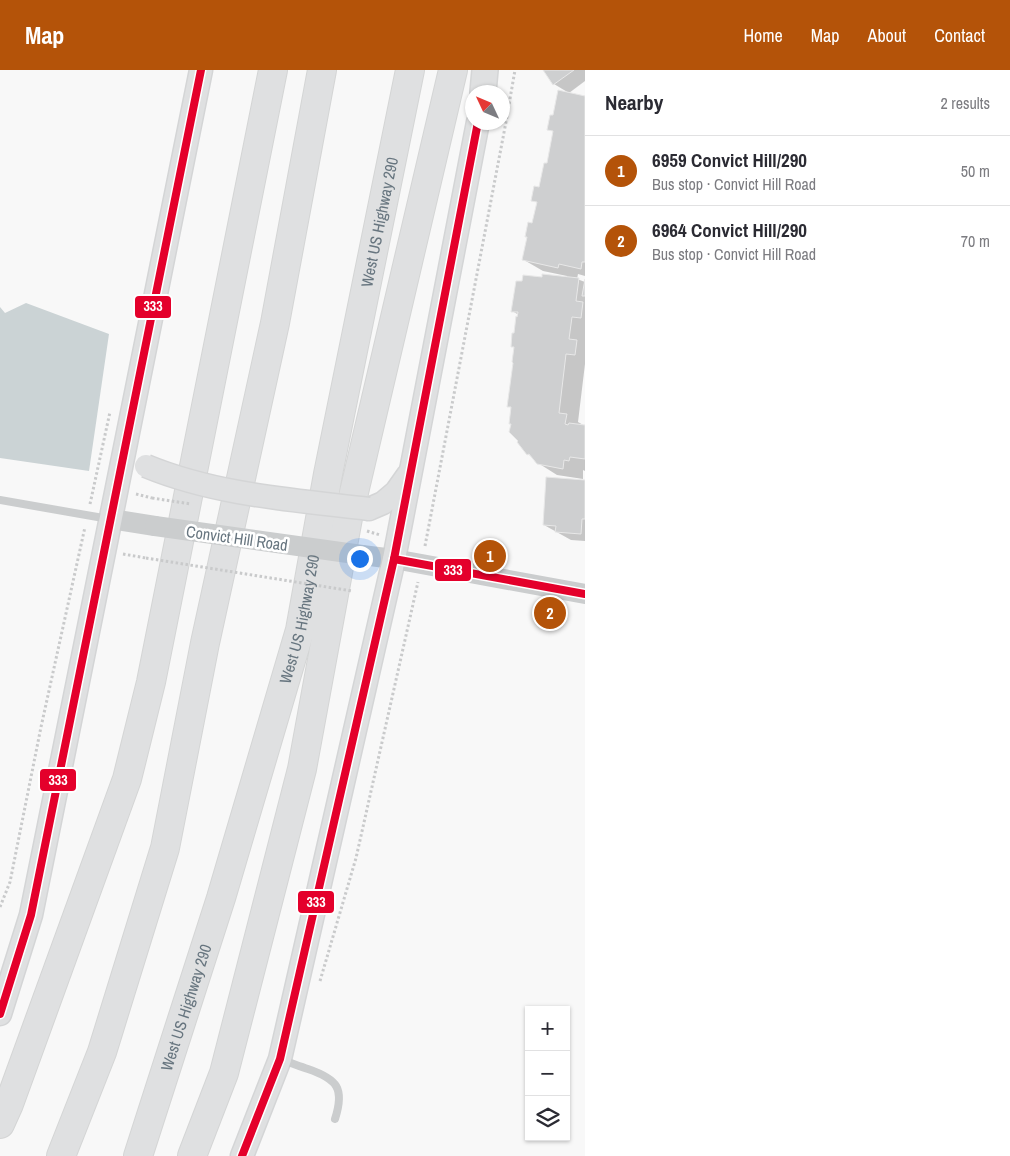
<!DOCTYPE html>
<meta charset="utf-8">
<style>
body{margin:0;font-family:"Archivo Narrow",sans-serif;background:#f2f2f3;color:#2b2b33}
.controls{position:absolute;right:15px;bottom:15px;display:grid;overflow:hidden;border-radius:0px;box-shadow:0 1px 4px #0004}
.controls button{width:45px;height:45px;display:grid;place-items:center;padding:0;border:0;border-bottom:1px solid #e1e1e2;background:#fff;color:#2b2b33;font:25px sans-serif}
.compass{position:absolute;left:465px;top:15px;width:45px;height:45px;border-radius:50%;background:#fff;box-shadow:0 1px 4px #0004;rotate:314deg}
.you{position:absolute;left:359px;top:488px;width:18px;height:18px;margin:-12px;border:4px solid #fff;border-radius:50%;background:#1a73e8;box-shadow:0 0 0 8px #1a73e833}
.badge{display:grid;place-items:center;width:32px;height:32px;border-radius:50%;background:#b45309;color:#fff;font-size:16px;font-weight:700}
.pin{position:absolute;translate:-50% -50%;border:2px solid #fff;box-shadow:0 1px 5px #0006}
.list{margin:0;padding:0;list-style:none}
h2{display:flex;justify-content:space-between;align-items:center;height:65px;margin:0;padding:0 20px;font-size:21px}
h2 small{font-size:16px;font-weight:400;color:#7c7c81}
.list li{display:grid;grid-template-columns:32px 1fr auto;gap:15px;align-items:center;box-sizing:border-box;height:70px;padding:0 20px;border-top:1px solid #e1e1e2}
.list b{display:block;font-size:19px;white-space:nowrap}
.list p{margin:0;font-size:16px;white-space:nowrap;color:#7c7c81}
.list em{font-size:16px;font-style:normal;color:#7c7c81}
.icon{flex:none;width:28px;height:28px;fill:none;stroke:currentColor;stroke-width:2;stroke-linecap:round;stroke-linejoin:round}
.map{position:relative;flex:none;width:585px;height:1086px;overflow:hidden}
header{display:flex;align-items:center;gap:30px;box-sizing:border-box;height:70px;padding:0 25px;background:#b45309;color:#fff}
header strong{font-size:24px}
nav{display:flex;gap:28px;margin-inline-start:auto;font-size:18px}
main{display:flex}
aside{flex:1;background:#fff}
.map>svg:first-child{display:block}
</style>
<header>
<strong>Map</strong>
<nav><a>Home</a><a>Map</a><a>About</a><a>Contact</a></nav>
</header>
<main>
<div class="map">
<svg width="585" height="1086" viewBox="0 0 585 1086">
<rect width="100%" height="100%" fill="#f8f8f8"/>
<path fill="#cbd3d5" d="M26,233L109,264L89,401L0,388V237L5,243Z"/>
<g fill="#0003">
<path d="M544,0H585V11L569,23L554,14Z"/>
<path d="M585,27V206L578,204L577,209L585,212V294L578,352L585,356V401L583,400V409L557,405L538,393L532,387L528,384L512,338L508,336L515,278L512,276L519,245L512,241L543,208H567V206L543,201L524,190L533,154L538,133L532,130L540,118L548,95L554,62L549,59Z"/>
<path d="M585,411V471L571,470L544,455Z"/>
</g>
<g fill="#cecfd0" stroke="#e8e8e8">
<path d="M543,0H574L553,15Z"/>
<path d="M558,20L585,26V192H582L581,199L559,194L558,198L522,190L527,167H525L528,152L532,153L537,132L531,131L534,116L539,117L544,93H547L553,61L547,60L550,45H553Z"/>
<path d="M542,204L579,208L576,231L583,232L581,248L572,247L569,269L577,270L575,285L566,284L559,343L567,344L565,354L568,355L569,353L585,355V389L570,387L569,391L564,390L563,399L537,394L529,384L527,385L517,372L518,371L509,362L511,354H509L511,337H507L513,293L512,292L514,277H511L512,263H514L516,246L517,247L518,242H511L516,211H522L523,205L542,207Z"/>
<path d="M585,209V226H582Z"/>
<path d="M546,407L585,410V449H582L581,464L555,462L556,456L543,455Z"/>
</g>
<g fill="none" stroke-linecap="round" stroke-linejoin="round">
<defs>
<g id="secondary">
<path d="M369,439L383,433L396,422L408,405"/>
<path d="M0,944L31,845L201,0"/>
<path d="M242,1086L280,989L394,489L478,52"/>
</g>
<path id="primary" d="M483,22L485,0"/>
<g id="motorway">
<path d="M0,1054L9,1034L127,709L151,612L273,0"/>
<path d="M61,1086L102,982L165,778L205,573L275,253L322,0"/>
<path id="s1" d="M138,1086L221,828L300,560L328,404L410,0"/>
<path d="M192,1086L224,1003L302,699L348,448L453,0"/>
</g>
</defs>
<use href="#secondary" stroke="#d4d5d6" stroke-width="25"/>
<use href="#primary" stroke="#d4d5d6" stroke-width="28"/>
<use href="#motorway" stroke="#d4d5d5" stroke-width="30"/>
<g stroke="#c9cacb" stroke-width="3" stroke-dasharray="2.5 2.5" stroke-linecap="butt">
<path d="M136,424L152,428"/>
<path d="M90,434L110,342"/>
<path d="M367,461L380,465"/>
<path d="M425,476L506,52L515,0"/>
<path d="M123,484L146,488"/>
<path d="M0,837L10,812L41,657L85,457"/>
<path d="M320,911L356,788L418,512"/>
</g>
<g stroke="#cbcdce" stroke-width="8">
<path d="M0,430L109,449"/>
<path d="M282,990C291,993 299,996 308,999C337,1009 345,1018 335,1049"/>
</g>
<g stroke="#cbcdce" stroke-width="20">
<path d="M111,449L155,456"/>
<path d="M362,485L394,489L585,524"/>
</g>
<use href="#secondary" stroke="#dfe0e1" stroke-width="22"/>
<use href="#primary" stroke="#dfe0e1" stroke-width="25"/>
<use href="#motorway" stroke="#dfe0e1" stroke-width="28"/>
<defs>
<path id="secondary-bridge" d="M146,396C216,425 294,430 369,439"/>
</defs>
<use href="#secondary-bridge" stroke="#d4d5d6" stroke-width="25" stroke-linecap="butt"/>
<g stroke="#c9cacb" stroke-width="3" stroke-dasharray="2.5 2.5" stroke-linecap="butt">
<path d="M152,428L191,434"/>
<path d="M146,488L352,521"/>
</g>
<path stroke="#cbcdce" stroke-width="20" d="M155,456L362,485"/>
<use href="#secondary-bridge" stroke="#dfe0e1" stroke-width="22"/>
<defs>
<g id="bus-1">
<path d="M394,489L585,524"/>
<path d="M0,944L31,845L201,0"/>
<path d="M242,1086L280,989L394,489L478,52"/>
</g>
</defs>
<use href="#bus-1" stroke="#fff" stroke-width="11"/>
<use href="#bus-1" stroke="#e4002b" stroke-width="8"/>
</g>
<g text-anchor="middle" stroke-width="5" stroke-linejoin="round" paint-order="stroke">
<g font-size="16" fill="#67757f" stroke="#fff">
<text dy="6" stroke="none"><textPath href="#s1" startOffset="966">West US Highway 290</textPath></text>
<text transform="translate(237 468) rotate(8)" y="6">Convict Hill Road</text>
<text dy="6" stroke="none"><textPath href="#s1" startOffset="561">West US Highway 290</textPath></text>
<text dy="6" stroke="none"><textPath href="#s1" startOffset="156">West US Highway 290</textPath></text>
</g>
</g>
<g stroke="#fff" stroke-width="2">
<rect x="134" y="225" width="38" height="24" rx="5" fill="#e4002b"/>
<rect x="434" y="488" width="38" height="24" rx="5" fill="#e4002b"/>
<rect x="39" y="698" width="38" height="24" rx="5" fill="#e4002b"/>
<rect x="297" y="820" width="38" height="24" rx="5" fill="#e4002b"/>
</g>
<g font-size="14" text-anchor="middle" font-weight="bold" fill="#fff">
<text x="153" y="241">333</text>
<text x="453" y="505">333</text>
<text x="58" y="715">333</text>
<text x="316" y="837">333</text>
</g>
</svg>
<div class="controls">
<button>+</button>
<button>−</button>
<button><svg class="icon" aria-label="layers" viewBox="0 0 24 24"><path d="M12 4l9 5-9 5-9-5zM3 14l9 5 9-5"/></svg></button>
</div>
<svg class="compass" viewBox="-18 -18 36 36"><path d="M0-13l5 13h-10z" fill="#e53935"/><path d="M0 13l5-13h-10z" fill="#7c7c81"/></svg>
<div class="you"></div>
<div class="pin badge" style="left:490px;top:486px">1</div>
<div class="pin badge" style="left:550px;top:543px">2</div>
</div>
<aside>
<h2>Nearby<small>2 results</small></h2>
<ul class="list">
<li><span class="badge">1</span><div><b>6959 Convict Hill/290</b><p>Bus stop · Convict Hill Road</p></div><em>50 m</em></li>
<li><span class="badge">2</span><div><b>6964 Convict Hill/290</b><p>Bus stop · Convict Hill Road</p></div><em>70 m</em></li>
</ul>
</aside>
</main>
